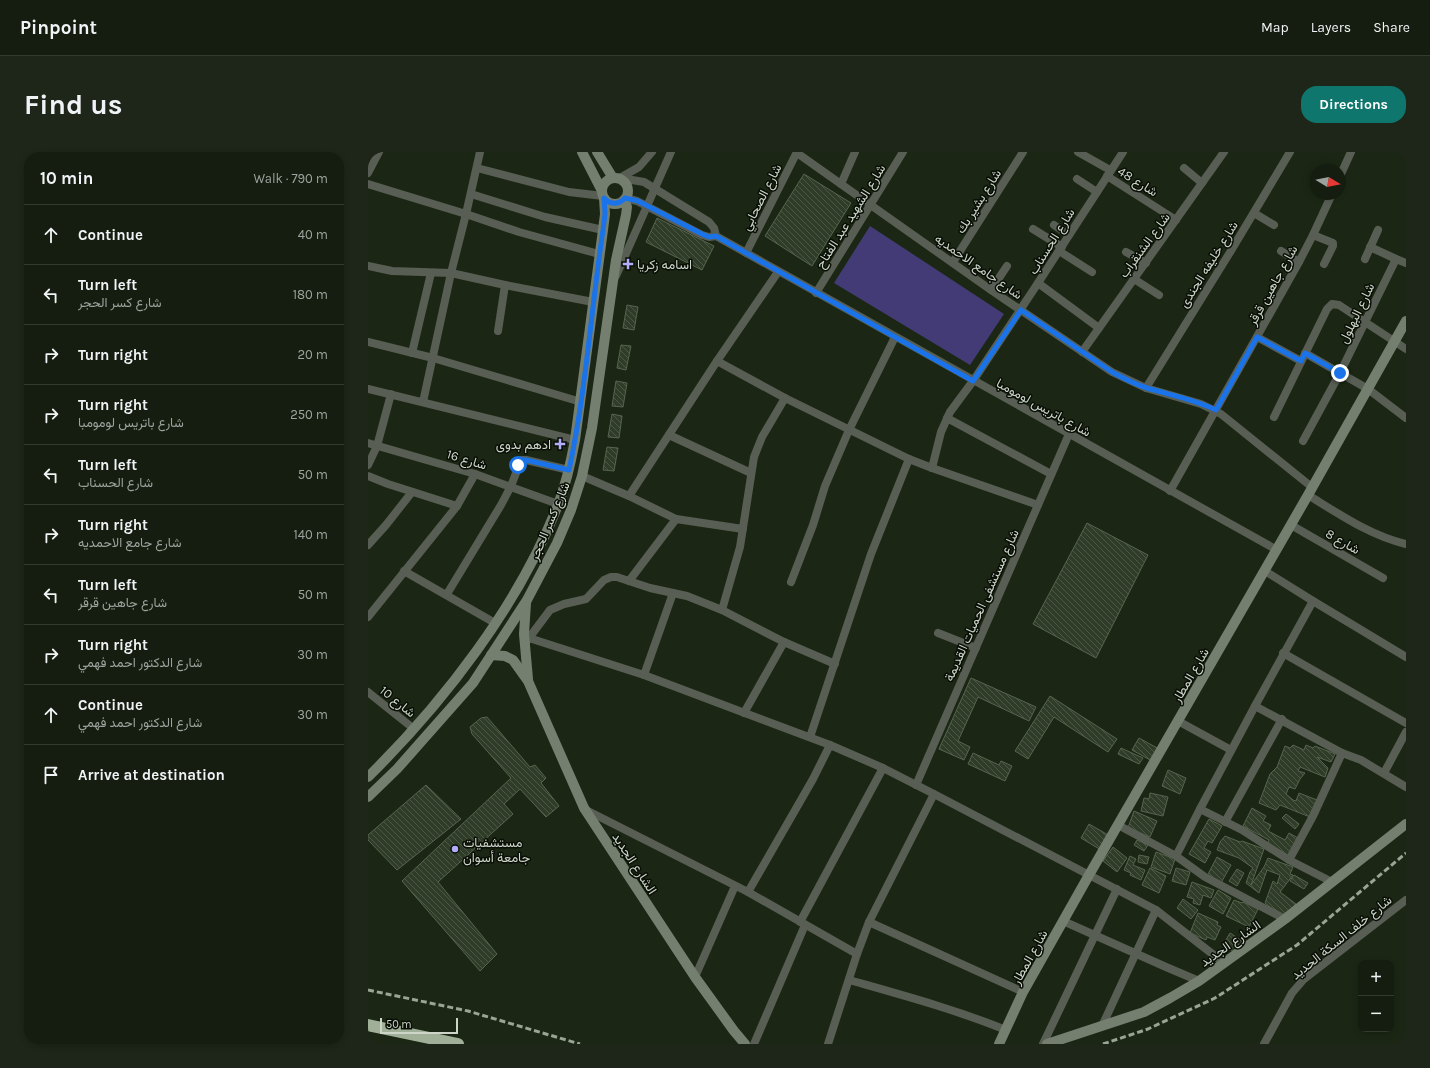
<!DOCTYPE html>
<meta charset="utf-8">
<style>
body{margin:0;font-family:Karla,Vazirmatn,sans-serif;background:#1d2618;color:#f1f3f6}
.controls{position:absolute;right:12px;bottom:12px;display:grid;overflow:hidden;border-radius:8px;box-shadow:0 2px 6px #0003}
.controls button{width:36px;height:36px;display:grid;place-items:center;padding:0;border:0;border-bottom:1px solid #333b2f;background:#141d0f;color:#f1f3f6;font:20px sans-serif}
.compass{position:absolute;left:942px;top:12px;width:36px;height:36px;border-radius:50%;background:#141d0f;box-shadow:0 2px 6px #0003;rotate:100deg}
.scale{position:absolute;left:12px;bottom:10px;width:78px;box-sizing:border-box;padding-left:4px;border:2px solid #ccd5c8;border-top:0;font-size:11px;line-height:14px;white-space:nowrap;color:#ccd5c8;-webkit-text-stroke:3px #090e06;paint-order:stroke}
.stop{position:absolute;width:12px;height:12px;margin:-9px;border:3px solid #1a73e8;border-radius:50%;background:#fff}
.stop.end{background:#1a73e8;border-color:#fff;box-shadow:0 1px 4px #0008}
.list{margin:0;padding:0;list-style:none}
h2{display:flex;justify-content:space-between;align-items:center;height:52px;margin:0;padding:0 16px;font-size:17px}
h2 small{font-size:13px;font-weight:400;color:#9da29e}
.list li{display:grid;grid-template-columns:26px 1fr auto;gap:12px;align-items:center;box-sizing:border-box;height:60px;padding:0 16px;border-top:1px solid #333b2f}
.list b{display:block;font-size:15px;white-space:nowrap}
.list p{margin:0;font-size:13px;white-space:nowrap;color:#9da29e}
.list em{font-size:13px;font-style:normal;color:#9da29e}
.icon{flex:none;width:22px;height:22px;fill:none;stroke:currentColor;stroke-width:2;stroke-linecap:round;stroke-linejoin:round}
.map{position:relative;flex:none;width:1038px;height:892px;overflow:hidden;border-radius:16px}
header{display:flex;align-items:center;gap:24px;box-sizing:border-box;height:56px;padding:0 20px;background:#141d0f;border-bottom:1px solid #333b2f}
header strong{font-size:19px}
nav{display:flex;gap:22px;margin-inline-start:auto;font-size:14px}
.intro{display:flex;align-items:center;justify-content:space-between;box-sizing:border-box;height:96px;padding:0 24px}
h1{margin:0;font-size:28px}
.button{padding:10px 18px;border-radius:16px;background:#0f766e;color:#fff;font-size:14px;font-weight:700}
main{display:flex;gap:24px;padding:0 24px}
aside{flex:1;background:#141d0f;border-radius:16px;box-shadow:0 2px 6px #0003}
.map>svg:first-child{display:block}
</style>
<header>
<strong>Pinpoint</strong>
<nav><a>Map</a><a>Layers</a><a>Share</a></nav>
</header>
<div class="intro"><h1>Find us</h1><a class="button">Directions</a></div>
<main>
<aside>
<h2>10 min<small>Walk · 790 m</small></h2>
<ul class="list">
<li><svg class="icon" aria-label="ahead" viewBox="0 0 24 24"><path d="M12 20V5M6 11l6-6 6 6"/></svg><div><b>Continue</b></div><em>40 m</em></li>
<li><svg class="icon" aria-label="left" viewBox="0 0 24 24"><path d="M17 20v-9H6M10 6l-5 5 5 5"/></svg><div><b>Turn left</b><p>شارع كسر الحجر</p></div><em>180 m</em></li>
<li><svg class="icon" aria-label="right" viewBox="0 0 24 24"><path d="M7 20v-9h11M14 6l5 5-5 5"/></svg><div><b>Turn right</b></div><em>20 m</em></li>
<li><svg class="icon" aria-label="right" viewBox="0 0 24 24"><path d="M7 20v-9h11M14 6l5 5-5 5"/></svg><div><b>Turn right</b><p>شارع باتريس لومومبا</p></div><em>250 m</em></li>
<li><svg class="icon" aria-label="left" viewBox="0 0 24 24"><path d="M17 20v-9H6M10 6l-5 5 5 5"/></svg><div><b>Turn left</b><p>شارع الحسناب</p></div><em>50 m</em></li>
<li><svg class="icon" aria-label="right" viewBox="0 0 24 24"><path d="M7 20v-9h11M14 6l5 5-5 5"/></svg><div><b>Turn right</b><p>شارع جامع الاحمديه</p></div><em>140 m</em></li>
<li><svg class="icon" aria-label="left" viewBox="0 0 24 24"><path d="M17 20v-9H6M10 6l-5 5 5 5"/></svg><div><b>Turn left</b><p>شارع جاهين قرقر</p></div><em>50 m</em></li>
<li><svg class="icon" aria-label="right" viewBox="0 0 24 24"><path d="M7 20v-9h11M14 6l5 5-5 5"/></svg><div><b>Turn right</b><p>شارع الدكتور احمد فهمي</p></div><em>30 m</em></li>
<li><svg class="icon" aria-label="ahead" viewBox="0 0 24 24"><path d="M12 20V5M6 11l6-6 6 6"/></svg><div><b>Continue</b><p>شارع الدكتور احمد فهمي</p></div><em>30 m</em></li>
<li><svg class="icon" aria-label="arrive" viewBox="0 0 24 24"><path d="M6 21V4h12l-3 4 3 4H6"/></svg><div><b>Arrive at destination</b></div></li>
</ul>
</aside>
<div class="map">
<svg width="1038" height="892" viewBox="0 0 1038 892">
<defs>
<pattern id="building-back-hatch" width="6" height="6" patternUnits="userSpaceOnUse"><rect width="6" height="6" fill="#2f3c27"/><path d="M-1 5l2 2M0 0l6 6M5-1l2 2" fill="none" stroke="#4c5745"/></pattern>
</defs>
<rect width="100%" height="100%" fill="#1b2714"/>
<path fill="#433b75" d="M502,74L636,162L602,213L466,131Z"/>
<g fill="url(#building-back-hatch)" stroke="#57654f">
<path d="M436,22L483,51L444,114L397,84Z"/>
<path d="M289,66L346,94L334,118L278,90Z"/>
<path d="M259,153L270,155L266,178L255,176Z"/>
<path d="M253,193L263,194L258,218L249,216Z"/>
<path d="M248,229L259,231L255,255L244,254Z"/>
<path d="M244,262L254,264L251,286L240,285Z"/>
<path d="M239,295L250,296L246,319L235,318Z"/>
<path d="M719,371L780,403L728,506L665,472Z"/>
<path d="M603,526L668,555L661,569L610,545L590,589L602,595L596,608L571,597Z"/>
<path d="M682,544L749,587L740,600L686,565L660,607L647,599Z"/>
<path d="M119,565L162,615L167,613L178,626L173,631L191,654L178,665L152,637L136,652L145,662L70,730L129,802L112,819L34,729L143,626L104,582L102,575L113,566Z"/>
<path d="M771,586L791,597L784,609L764,598Z"/>
<path d="M925,593L936,598L938,593L945,596L947,594L967,602L963,610L949,605L960,616L957,625L932,615L930,619L937,621L932,627L927,637L921,635L918,642L925,648L928,649L931,641L949,648L942,665L912,653L908,658L891,651L902,622L909,615L917,594L922,596Z"/>
<path d="M753,596L775,606L771,612L750,602Z"/>
<path d="M605,601L631,613L633,609L644,614L637,629L600,612Z"/>
<path d="M800,618L818,626L812,642L794,634Z"/>
<path d="M58,633L93,667L29,718L0,688V683Z"/>
<path d="M782,641L800,645L795,664L773,659L776,646L781,647Z"/>
<path d="M884,656L898,664L895,669L903,673L900,679L917,688L921,681L930,686L920,704L899,693L901,688L875,674Z"/>
<path d="M766,659L789,669L782,685L760,676Z"/>
<path d="M918,662L931,672L927,677L914,666Z"/>
<path d="M841,667L854,674L844,691L840,689L836,696L843,700L837,711L821,702Z"/>
<path d="M721,672L742,684L733,698L713,686Z"/>
<path d="M857,684L872,690L874,689L896,697L883,733L896,715L900,706L925,715L922,722L925,723L912,740L928,752L915,765L897,751L905,729L909,732L912,723L899,718L891,741L878,731L882,720L885,716L871,706L849,698L852,690Z"/>
<path d="M769,688L780,693L776,699L766,693Z"/>
<path d="M745,695L759,706L749,720L735,709Z"/>
<path d="M788,700L807,707L802,722L783,715Z"/>
<path d="M771,703L781,705L779,712L770,710Z"/>
<path d="M762,704L768,707L765,713L777,718L773,728L762,723L763,721L756,718Z"/>
<path d="M849,705L863,713L853,731L839,724Z"/>
<path d="M782,716L798,724L791,741L774,733Z"/>
<path d="M808,716L822,720L818,733L804,729Z"/>
<path d="M869,717L876,721L869,734L861,729Z"/>
<path d="M926,723L940,731L936,737L922,729Z"/>
<path d="M824,730L846,738L843,746L835,743L832,753L825,751L826,747L819,745Z"/>
<path d="M850,738L863,746L855,762L841,754Z"/>
<path d="M815,747L830,758L823,767L809,756Z"/>
<path d="M866,748L874,751L875,750L890,757L881,775L858,764Z"/>
<path d="M830,761L850,770L849,773L853,775L847,788L839,785L838,788L822,781Z"/>
<path d="M862,781L874,789L867,801L855,793Z"/>
</g>
<g fill="none" stroke-linecap="round" stroke-linejoin="round">
<g stroke="#585e54" stroke-width="8">
<path d="M112,0L98,62L151,80L231,102"/>
<path d="M710,0L742,18"/>
<path d="M429,1L623,138L744,220L778,236L833,252L853,262L945,336"/>
<path d="M109,16L201,40L235,44"/>
<path d="M816,16L834,31"/>
<path d="M0,21L11,0"/>
<path d="M739,24L808,68"/>
<path d="M972,24L983,0"/>
<path d="M250,27L271,15L284,0"/>
<path d="M709,27L729,40"/>
<path d="M255,30L264,28L276,30L341,70L346,76L348,84"/>
<path d="M0,32L98,62L83,121L55,250"/>
<path d="M473,32L487,0"/>
<path d="M103,42L177,65L235,78"/>
<path d="M257,46L269,49L334,83L341,85L348,84L909,398"/>
<path d="M886,61L906,73"/>
<path d="M686,73L701,83"/>
<path d="M665,77L694,95"/>
<path d="M945,83L965,91V94L956,112"/>
<path d="M1002,95L1028,107L1038,111"/>
<path d="M691,99L724,120"/>
<path d="M913,99L931,110"/>
<path d="M758,100L778,111"/>
<path d="M378,101L429,0"/>
<path d="M997,107L1010,78"/>
<path d="M585,110L655,0"/>
<path d="M0,114L24,119L83,121L137,133L225,150"/>
<path d="M248,124L303,0"/>
<path d="M766,127L791,143"/>
<path d="M670,131L731,176"/>
<path d="M623,138L639,114"/>
<path d="M448,141L535,0"/>
<path d="M130,179L137,133"/>
<path d="M889,185L933,209"/>
<path d="M0,190L65,206L213,250"/>
<path d="M714,200L856,0"/>
<path d="M44,201L63,121"/>
<path d="M937,201L1000,237L1038,266"/>
<path d="M349,209L417,246L541,307L564,316L670,353"/>
<path d="M778,236L861,102L922,0"/>
<path d="M0,237L207,288"/>
<path d="M906,265L959,157L964,152L971,153L1038,197"/>
<path d="M579,266L683,322"/>
<path d="M301,283L383,321"/>
<path d="M935,289L972,221L1028,107"/>
<path d="M0,291L107,322L190,352"/>
<path d="M0,313L9,294L23,242"/>
<path d="M564,316L573,280L582,260L605,229L670,131L755,0"/>
<path d="M0,324L20,332L89,354"/>
<path d="M214,324L261,344L308,367L375,377"/>
<path d="M802,339L931,110L945,83L964,42"/>
<path d="M940,343C971,362 1003,384 1038,392"/>
<path d="M261,344L349,209L410,120"/>
<path d="M923,373L1015,426"/>
<path d="M0,393L18,373L44,340"/>
<path d="M36,419L127,471"/>
<path d="M897,419L945,449L1038,505"/>
<path d="M261,429L308,367"/>
<path d="M423,430L445,373L457,334L481,278L527,185"/>
<path d="M79,442L133,353L143,334L153,308H158L201,318"/>
<path d="M945,449L887,554L832,657L874,678L921,708L964,730"/>
<path d="M354,458L372,395L386,305L394,285L417,246"/>
<path d="M0,465L89,354L107,322"/>
<path d="M570,481L608,496"/>
<path d="M161,486L182,458L196,452L218,447L236,428L243,425H249L282,436L319,444L354,458L416,490L467,512"/>
<path d="M157,492L161,486L276,523L462,593L515,616L566,642L788,758L856,811"/>
<path d="M915,501L1038,571"/>
<path d="M276,523L305,441"/>
<path d="M0,540L46,577"/>
<path d="M887,554L974,601L993,608L1038,635"/>
<path d="M376,561L416,490"/>
<path d="M810,569L863,598"/>
<path d="M442,585L503,402L541,307"/>
<path d="M1016,621L1038,580"/>
<path d="M548,633L701,282"/>
<path d="M216,657L380,740L489,802"/>
<path d="M857,670L914,567"/>
<path d="M750,673L808,704L837,725L917,767"/>
<path d="M808,704L832,657"/>
<path d="M921,708L945,664L974,601"/>
<path d="M380,740L445,627L462,593"/>
<path d="M695,769L798,815L831,829"/>
<path d="M432,770L515,616"/>
<path d="M501,770L655,840"/>
<path d="M327,825L367,734"/>
<path d="M481,828C534,843 586,857 638,878"/>
<path d="M734,874L788,758"/>
<path d="M386,892L437,773"/>
<path d="M460,892L489,802L501,770L566,642"/>
<path d="M675,892L749,737"/>
<path d="M896,892L924,841L936,827L1038,748"/>
</g>
<g stroke="#757f70" stroke-width="10">
<path d="M214,0L234,39"/>
<path d="M229,0L245,26"/>
<circle cx="247" cy="39" r="13"/>
<path d="M158,451L156,482L160,527"/>
<path d="M123,503L137,504L145,508L160,529L216,656L327,825L366,879L377,892"/>
<path d="M0,625C76,550 151,453 190,353C198,332 203,310 207,288L235,78L237,62L236,46"/>
<path d="M0,645L29,617L105,531L159,448L189,391L203,358L214,324L224,276L248,108L258,63L259,55L256,48"/>
<path d="M631,892L655,840L721,723L940,343L1038,169"/>
<path d="M679,892L776,860L802,846L831,829L917,767L1038,672"/>
</g>
<path stroke="#a0b098" stroke-width="12" d="M0,873L90,892"/>
<g stroke="#9ba596" stroke-width="3" stroke-dasharray="6 3" stroke-linecap="butt">
<path d="M0,838L100,859L212,892"/>
<path d="M735,892L780,877L847,846L929,793L1038,701"/>
</g>
</g>
<g fill="none" stroke-linecap="round" stroke-linejoin="round">
<path stroke="#1a73e8" stroke-width="5" d="M150,313L153,308H158L201,318C218,239 223,158 235,78L237,62L236,46C242,53 251,53 257,46L270,49L334,82L341,85L348,84L605,229L653,158L744,220C755,226 766,232 779,236C802,243 826,247 848,258L889,185L933,209L937,201L972,221"/>
</g>
<g fill="#b3acf9" stroke="#090e06" stroke-width="1.5">
<path d="M258 106h4v4h4v4h-4v4h-4v-4h-4v-4h4z"/>
<path d="M190 286h4v4h4v4h-4v4h-4v-4h-4v-4h4z"/>
<circle cx="87" cy="697" r="4"/>
</g>
<g text-anchor="middle" stroke-width="3" stroke-linejoin="round" paint-order="stroke">
<g font-size="13" fill="#ccd5c8" stroke="#090e06">
<text transform="translate(770 29) rotate(32)" y="5">شارع 48</text>
<text transform="translate(393 45) rotate(-63)" y="5">شارع الصحابي</text>
<text transform="translate(610 49) rotate(-58)" y="5">شارع بشير بك</text>
<text transform="translate(482 64) rotate(-58)" y="5">شارع الشهيد عبد الفتاح</text>
<text transform="translate(683 89) rotate(-58)" y="5">شارع الحسناب</text>
<text transform="translate(776 93) rotate(-54)" y="5">شارع الشنقراب</text>
<text transform="translate(840 112) rotate(-58)" y="5">شارع خليفه الجندى</text>
<text transform="translate(611 114) rotate(35)" y="5">شارع جامع الاحمديه</text>
<text transform="translate(904 133) rotate(-61)" y="5">شارع جاهين قرقر</text>
<text transform="translate(988 161) rotate(-64)" y="5">شارع البهلول</text>
<text transform="translate(676 255) rotate(29)" y="5">شارع باتريس لومومبا</text>
<text transform="translate(99 307) rotate(17)" y="5">شارع 16</text>
<text transform="translate(181 369) rotate(-67)" y="5">شارع كسر الحجر</text>
<text transform="translate(975 389) rotate(30)" y="5">شارع 8</text>
<text transform="translate(613 453) rotate(-66)" y="5">شارع مستشفى الحميات القديمة</text>
<text transform="translate(822 523) rotate(-60)" y="5">شارع المطار</text>
<text transform="translate(30 549) rotate(39)" y="5">شارع 10</text>
<text transform="translate(267 711) rotate(57)" y="5">الشارع الجديد</text>
<text transform="translate(973 785) rotate(-39)" y="5">شارع خلف السكة الحديد</text>
<text transform="translate(862 791) rotate(-35)" y="5">الشارع الجديد</text>
<text transform="translate(661 805) rotate(-61)" y="5">شارع المطار</text>
</g>
<g font-size="13" fill="#ccd5c8" stroke="#090e06" text-anchor="start">
<text x="269" y="117">اسامه زكريا</text>
<text x="183" y="297" text-anchor="end">ادهم بدوى</text>
<text x="95" y="695">مستشفيات<tspan x="95" dy="15">جامعة أسوان</tspan></text>
</g>
</g>
</svg>
<div class="controls">
<button>+</button>
<button>−</button>
</div>
<svg class="compass" viewBox="-18 -18 36 36"><path d="M0-13l5 13h-10z" fill="#e53935"/><path d="M0 13l5-13h-10z" fill="#9da29e"/></svg>
<div class="scale">50 m</div>
<div class="stop" style="left:150px;top:313px"></div>
<div class="stop end" style="left:972px;top:221px"></div>
</div>
</main>
